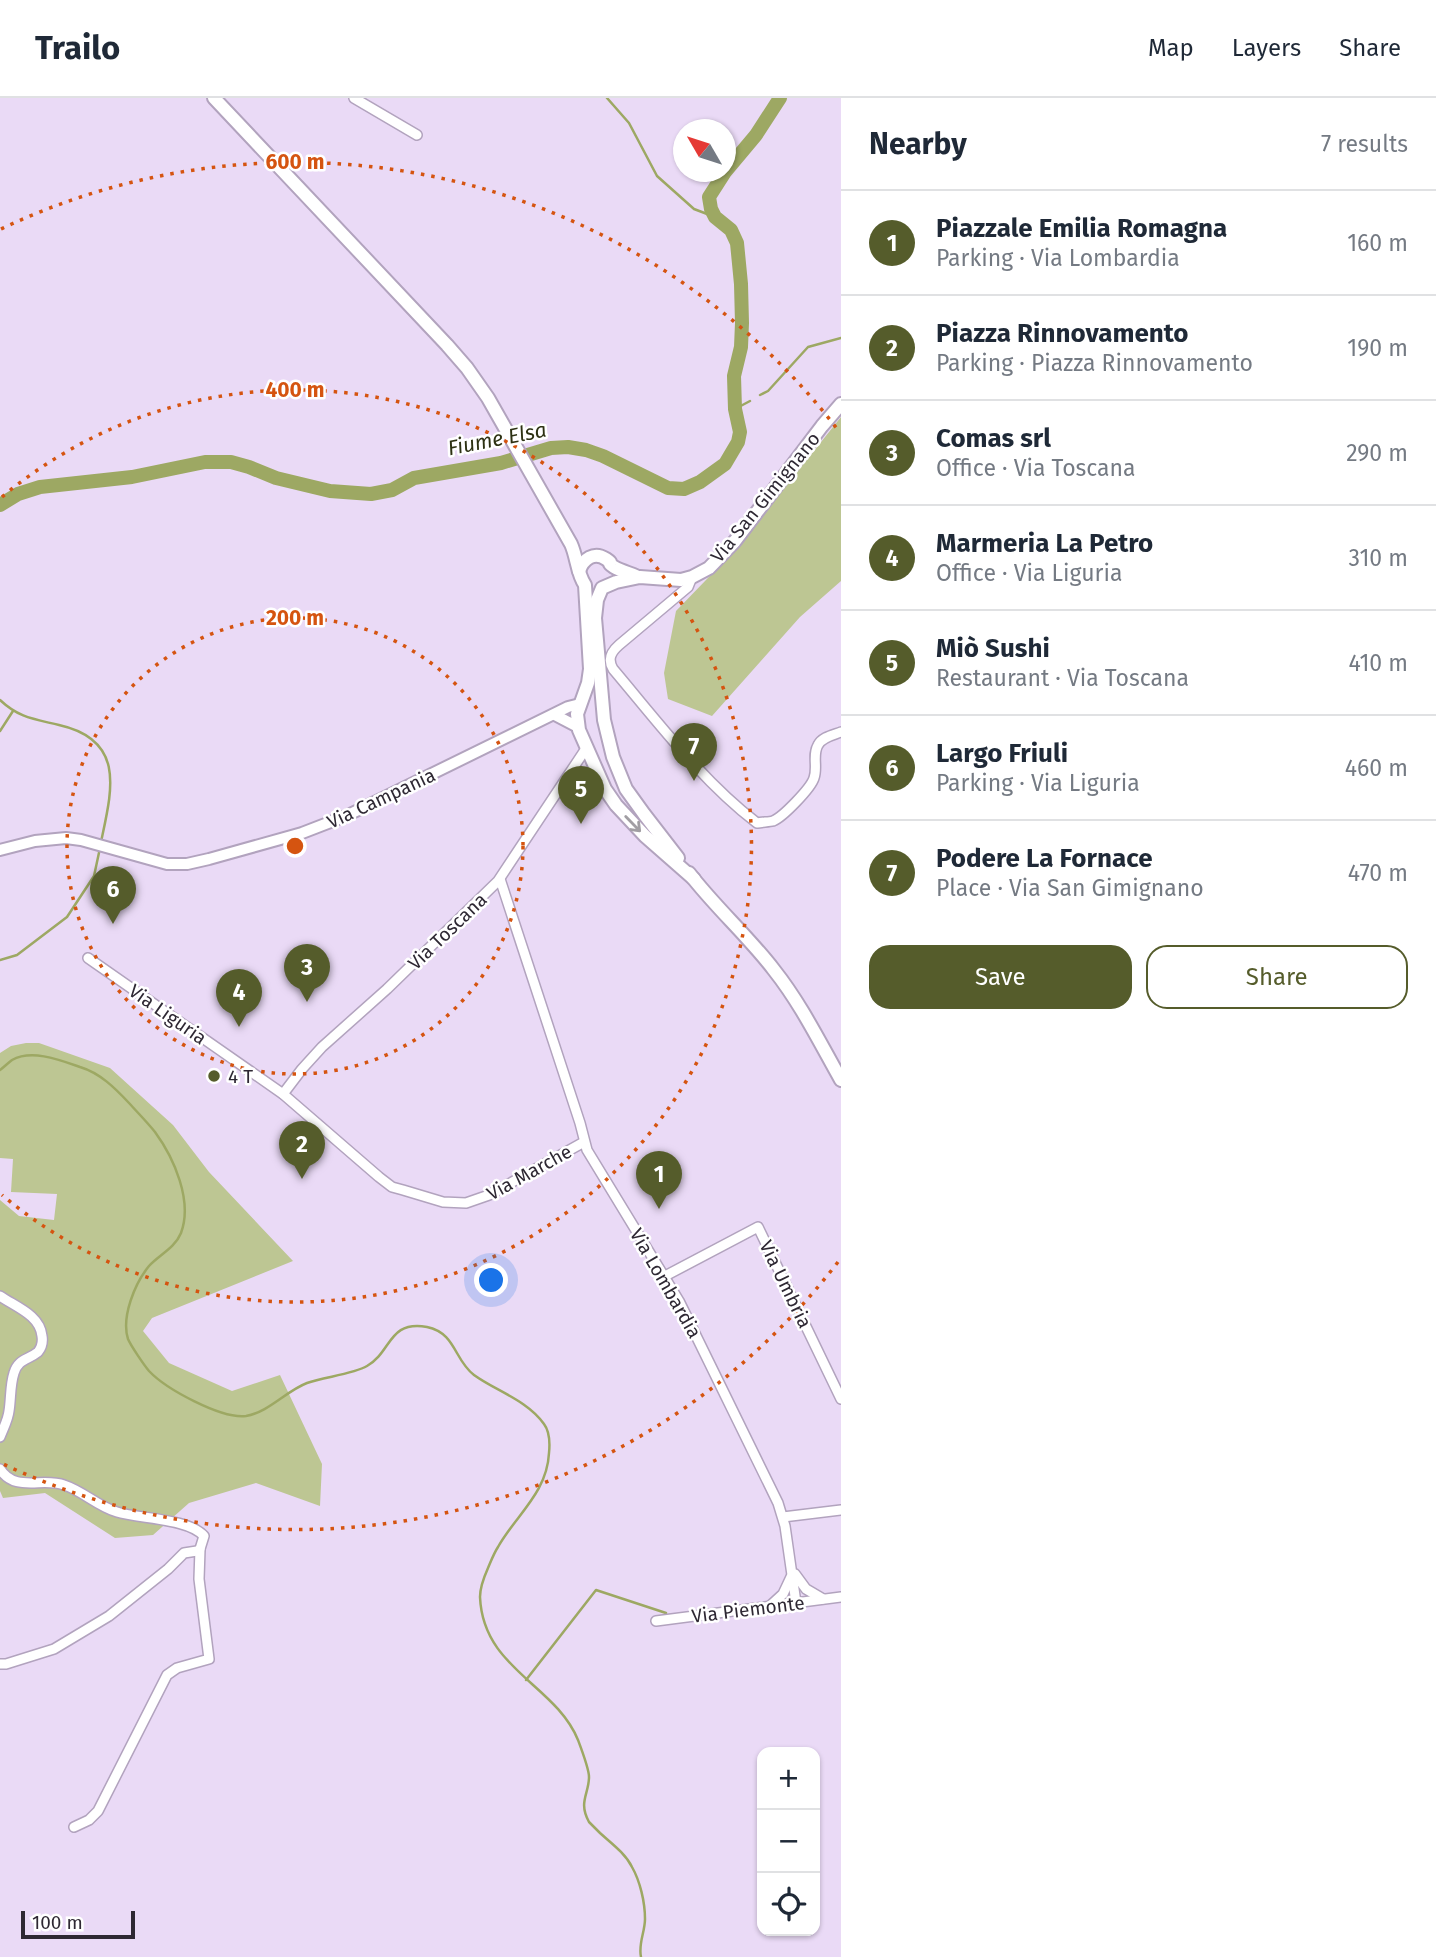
<!DOCTYPE html>
<meta charset="utf-8">
<style>
body{margin:0;font-family:"Fira Sans",sans-serif;background:#f2f2f3;color:#1f2937}
.controls{position:absolute;right:21px;bottom:21px;display:grid;overflow:hidden;border-radius:14px;box-shadow:0 2px 5px #0004}
.controls button{width:63px;height:63px;display:grid;place-items:center;padding:0;border:0;border-bottom:2px solid #e0e1e3;background:#fff;color:#1f2937;font:35px sans-serif}
.compass{position:absolute;left:673px;top:21px;width:63px;height:63px;border-radius:50%;background:#fff;box-shadow:0 2px 5px #0004;rotate:309deg}
.scale{position:absolute;left:21px;bottom:18px;width:114px;box-sizing:border-box;padding-left:7px;border:4px solid #2e2833;border-top:0;font-size:19px;line-height:24px;white-space:nowrap;color:#2e2833;-webkit-text-stroke:5px #fff;paint-order:stroke}
.you{position:absolute;left:492px;top:1183px;width:24px;height:24px;margin:-18px;border:5px solid #fff;border-radius:50%;background:#1a73e8;box-shadow:0 0 0 10px #1a73e833}
.badge{display:grid;place-items:center;width:46px;height:46px;border-radius:50%;background:#555c2b;color:#fff;font-size:23px;font-weight:700}
.pin{position:absolute;translate:-50% -58px;filter:drop-shadow(0 2px 4px #0008)}
.pin::after{content:'';position:absolute;top:37px;width:24px;height:21px;background:inherit;clip-path:polygon(0 0,100% 0,50% 100%)}
.list{margin:0;padding:0;list-style:none}
h2{display:flex;justify-content:space-between;align-items:center;height:91px;margin:0;padding:0 28px;font-size:30px}
h2 small{font-size:23px;font-weight:400;color:#747a83}
.list li{display:grid;grid-template-columns:46px 1fr auto;gap:21px;align-items:center;box-sizing:border-box;height:105px;padding:0 28px;border-top:2px solid #e0e1e3}
.list b{display:block;font-size:26px;white-space:nowrap}
.list p{margin:0;font-size:23px;white-space:nowrap;color:#747a83}
.list em{font-size:23px;font-style:normal;color:#747a83}
.actions{display:flex;gap:14px;padding:21px 28px}
.actions a{flex:1;padding:16px 0;border:2px solid #555c2b;border-radius:21px;text-align:center;font-size:24px;color:#555c2b}
.actions .main{background:#555c2b;color:#fff}
.icon{flex:none;width:38px;height:38px;fill:none;stroke:currentColor;stroke-width:2;stroke-linecap:round;stroke-linejoin:round}
.map{position:relative;flex:none;width:841px;height:1859px;overflow:hidden}
header{display:flex;align-items:center;gap:42px;box-sizing:border-box;height:98px;padding:0 35px;background:#fff;border-bottom:2px solid #e0e1e3}
header strong{font-size:33px}
nav{display:flex;gap:38px;margin-inline-start:auto;font-size:24px}
main{display:flex}
aside{flex:1;background:#fff}
.map>svg:first-child{display:block}
</style>
<header>
<strong>Trailo</strong>
<nav><a>Map</a><a>Layers</a><a>Share</a></nav>
</header>
<main>
<div class="map">
<svg width="841" height="1859" viewBox="0 0 841 1859">
<rect width="100%" height="100%" fill="#eadaf6"/>
<g fill="#bdc693">
<path d="M841,319V483L800,519L712,618L668,601L664,575L676,513L734,453Z"/>
<path d="M26,945H39L110,970L173,1027L209,1074L293,1163L152,1220L143,1233L169,1265L232,1293L280,1277L322,1366L320,1408L256,1385L189,1405L153,1437L115,1440L45,1395L3,1400L0,1393V1102L19,1118L54,1122L57,1096L11,1094L13,1061L0,1060V955L11,948Z"/>
</g>
<g fill="none" stroke-linecap="round" stroke-linejoin="round">
<g stroke="#9da863" stroke-width="2.5">
<path d="M607,0L629,25L657,78L694,111L715,119"/>
<path d="M760,297L768,293L808,249L841,240"/>
<path d="M735,311L750,303"/>
<path d="M0,602C19,620 34,621 59,627C126,642 112,692 101,744"/>
<path d="M0,633L13,613"/>
<path d="M0,862L17,857L67,819L94,778L100,750"/>
<path d="M0,972C4,969 8,965 12,962C32,951 60,962 80,969C100,975 115,990 129,1005C138,1015 147,1024 155,1034C174,1060 193,1103 181,1135C175,1150 159,1157 149,1168C135,1185 121,1219 128,1241C131,1248 144,1267 149,1273C166,1291 221,1321 246,1318C269,1314 286,1293 307,1285C324,1279 353,1276 367,1268C392,1254 388,1222 427,1229C456,1235 454,1262 474,1277C496,1293 527,1302 544,1326C550,1334 550,1345 549,1355C547,1395 516,1417 498,1449C494,1455 491,1463 488,1470C484,1479 480,1489 480,1499C483,1571 555,1586 578,1642C581,1650 589,1671 589,1679C589,1696 578,1704 589,1724C591,1726 598,1733 600,1735C611,1745 625,1755 632,1769C640,1783 645,1804 645,1821C645,1834 638,1846 641,1859"/>
<path d="M526,1582L596,1492L666,1515"/>
</g>
<path stroke="#9da863" stroke-width="14" d="M0,407L18,396L40,389L132,379L205,364H231L249,369L276,380L330,393L371,396L392,392L414,380L501,365L551,350L568,349L586,352L603,358L668,390L684,391L700,384L725,366L738,344L740,334L735,311L734,278L741,249L742,225L741,186L737,145L731,132L715,119L711,111L709,99L725,74L756,37L780,0"/>
<defs>
<g id="minor">
<path d="M354,0L417,37"/>
<path d="M692,479L688,489L619,547C611,554 607,561 613,571C657,623 702,683 757,725C762,724 769,724 773,723C783,719 811,690 814,680C818,669 812,657 818,647C822,639 833,637 841,634"/>
<path d="M500,781L580,1025L587,1052L679,1203L778,1405L785,1428L796,1505"/>
<path d="M88,860L283,996L379,1079L392,1089L403,1092L443,1104L466,1105L489,1097L584,1044"/>
<path d="M283,996L302,971L322,949L387,891L498,783L587,649"/>
<path d="M665,1178L758,1129L841,1301"/>
<path d="M0,1198C16,1209 40,1217 42,1238C43,1244 42,1249 38,1254C28,1262 18,1261 14,1275C10,1287 11,1301 9,1313C8,1322 3,1331 0,1339"/>
<path d="M0,1371C15,1395 42,1379 64,1387C83,1393 97,1408 117,1414C139,1421 188,1420 204,1438L200,1451L197,1453L184,1455L168,1471L109,1518L54,1551L6,1566H0"/>
<path d="M783,1419L841,1412"/>
<path d="M795,1476L806,1491L823,1501"/>
<path d="M771,1507L783,1496L791,1479"/>
<path d="M656,1523L841,1499"/>
<path d="M74,1729L89,1722L98,1713L167,1577L177,1570L209,1561L199,1481L200,1451"/>
</g>
<g id="tertiary">
<path d="M555,617L578,629"/>
<path d="M0,752L35,743L66,740L81,742L167,766H187L209,761L302,735L346,718L568,609L580,606"/>
</g>
<g id="secondary">
<path d="M214,0L447,247L467,270L488,300L571,446C577,459 577,476 585,487L590,571L588,585L577,616L579,632L605,691L616,707L645,738L694,781"/>
<path d="M579,473C583,461 594,453 606,461C615,467 605,463 614,469C621,473 629,475 636,478"/>
<path d="M678,760L644,716L626,691L613,659L604,622L595,520L597,502L602,490L616,484L640,479L681,482L692,479L709,470L735,443L822,328L841,306"/>
<path d="M689,775C715,809 748,838 774,872C801,906 820,945 841,982"/>
</g>
</defs>
<use href="#minor" stroke="#b2a3be" stroke-width="12"/>
<use href="#tertiary" stroke="#b2a3be" stroke-width="14"/>
<use href="#secondary" stroke="#b2a3be" stroke-width="16"/>
<use href="#minor" stroke="#fff" stroke-width="9"/>
<use href="#tertiary" stroke="#fff" stroke-width="10"/>
<use href="#secondary" stroke="#fff" stroke-width="12"/>
</g>
<defs><path id="oneway-shaft" d="M-6 0H5M1.5-3L5.5 0L1.5 3" fill="none" stroke-width="1.6" stroke-linecap="round" stroke-linejoin="round" transform="scale(1.75)"/></defs>
<use stroke="#a19ea3" href="#oneway-shaft" transform="translate(633 726) rotate(46)"/>
<g fill="none" stroke="#d55410" stroke-width="3.5" stroke-dasharray="3.5 7">
<circle cx="295" cy="748" r="228"/>
<path d="M2 399A456 456 0 1 1 2 1097"/>
<path d="M838 1164A684 684 0 0 1 1 1365M1 131A684 684 0 0 1 838 332"/>
</g>
<circle fill="#555c2b" stroke="#fff" stroke-width="2.5" cx="214" cy="978" r="7"/>
<g text-anchor="middle" stroke-width="5" stroke-linejoin="round" paint-order="stroke">
<g font-size="19" fill="#2e2833" stroke="#fff">
<text transform="translate(765 399) rotate(-51)" y="7">Via San Gimignano</text>
<text transform="translate(381 700) rotate(-25)" y="7">Via Campania</text>
<text transform="translate(447 833) rotate(-44)" y="7">Via Toscana</text>
<text transform="translate(168 916) rotate(35)" y="7">Via Liguria</text>
<text transform="translate(529 1074) rotate(-29)" y="7">Via Marche</text>
<text transform="translate(666 1185) rotate(60)" y="7">Via Lombardia</text>
<text transform="translate(786 1186) rotate(64)" y="7">Via Umbria</text>
<text transform="translate(748 1511) rotate(-7)" y="7">Via Piemonte</text>
</g>
<g font-size="19" fill="#2e2833" stroke="#fff" text-anchor="start">
<text x="228" y="985">4 T</text>
</g>
<g font-size="21" font-style="italic" fill="#2d3113" stroke="#fff">
<text transform="translate(497 341) rotate(-11)" y="7">Fiume Elsa</text>
</g>
</g>
<circle cx="295" cy="748" r="10" fill="#d55410" stroke="#fff" stroke-width="3.5"/>
<g font-size="21" text-anchor="middle" font-weight="bold" fill="#d55410" stroke="#fff" stroke-width="5" stroke-linejoin="round" paint-order="stroke">
<text x="295" y="71">600 m</text>
<text x="295" y="299">400 m</text>
<text x="295" y="527">200 m</text>
</g>
</svg>
<div class="controls">
<button>+</button>
<button>−</button>
<button><svg class="icon" aria-label="locate" viewBox="0 0 24 24"><circle cx="12" cy="12" r="6"/><path d="M12 2v4M12 18v4M2 12h4M18 12h4"/></svg></button>
</div>
<svg class="compass" viewBox="-18 -18 36 36"><path d="M0-13l5 13h-10z" fill="#e53935"/><path d="M0 13l5-13h-10z" fill="#747a83"/></svg>
<div class="scale">100 m</div>
<div class="you"></div>
<div class="pin badge" style="left:659px;top:1111px">1</div>
<div class="pin badge" style="left:302px;top:1081px">2</div>
<div class="pin badge" style="left:307px;top:904px">3</div>
<div class="pin badge" style="left:239px;top:929px">4</div>
<div class="pin badge" style="left:581px;top:726px">5</div>
<div class="pin badge" style="left:113px;top:826px">6</div>
<div class="pin badge" style="left:694px;top:683px">7</div>
</div>
<aside>
<h2>Nearby<small>7 results</small></h2>
<ul class="list">
<li><span class="badge">1</span><div><b>Piazzale Emilia Romagna</b><p>Parking · Via Lombardia</p></div><em>160 m</em></li>
<li><span class="badge">2</span><div><b>Piazza Rinnovamento</b><p>Parking · Piazza Rinnovamento</p></div><em>190 m</em></li>
<li><span class="badge">3</span><div><b>Comas srl</b><p>Office · Via Toscana</p></div><em>290 m</em></li>
<li><span class="badge">4</span><div><b>Marmeria La Petro</b><p>Office · Via Liguria</p></div><em>310 m</em></li>
<li><span class="badge">5</span><div><b>Miò Sushi</b><p>Restaurant · Via Toscana</p></div><em>410 m</em></li>
<li><span class="badge">6</span><div><b>Largo Friuli</b><p>Parking · Via Liguria</p></div><em>460 m</em></li>
<li><span class="badge">7</span><div><b>Podere La Fornace</b><p>Place · Via San Gimignano</p></div><em>470 m</em></li>
</ul>
<div class="actions"><a class="main">Save</a><a>Share</a></div>
</aside>
</main>
